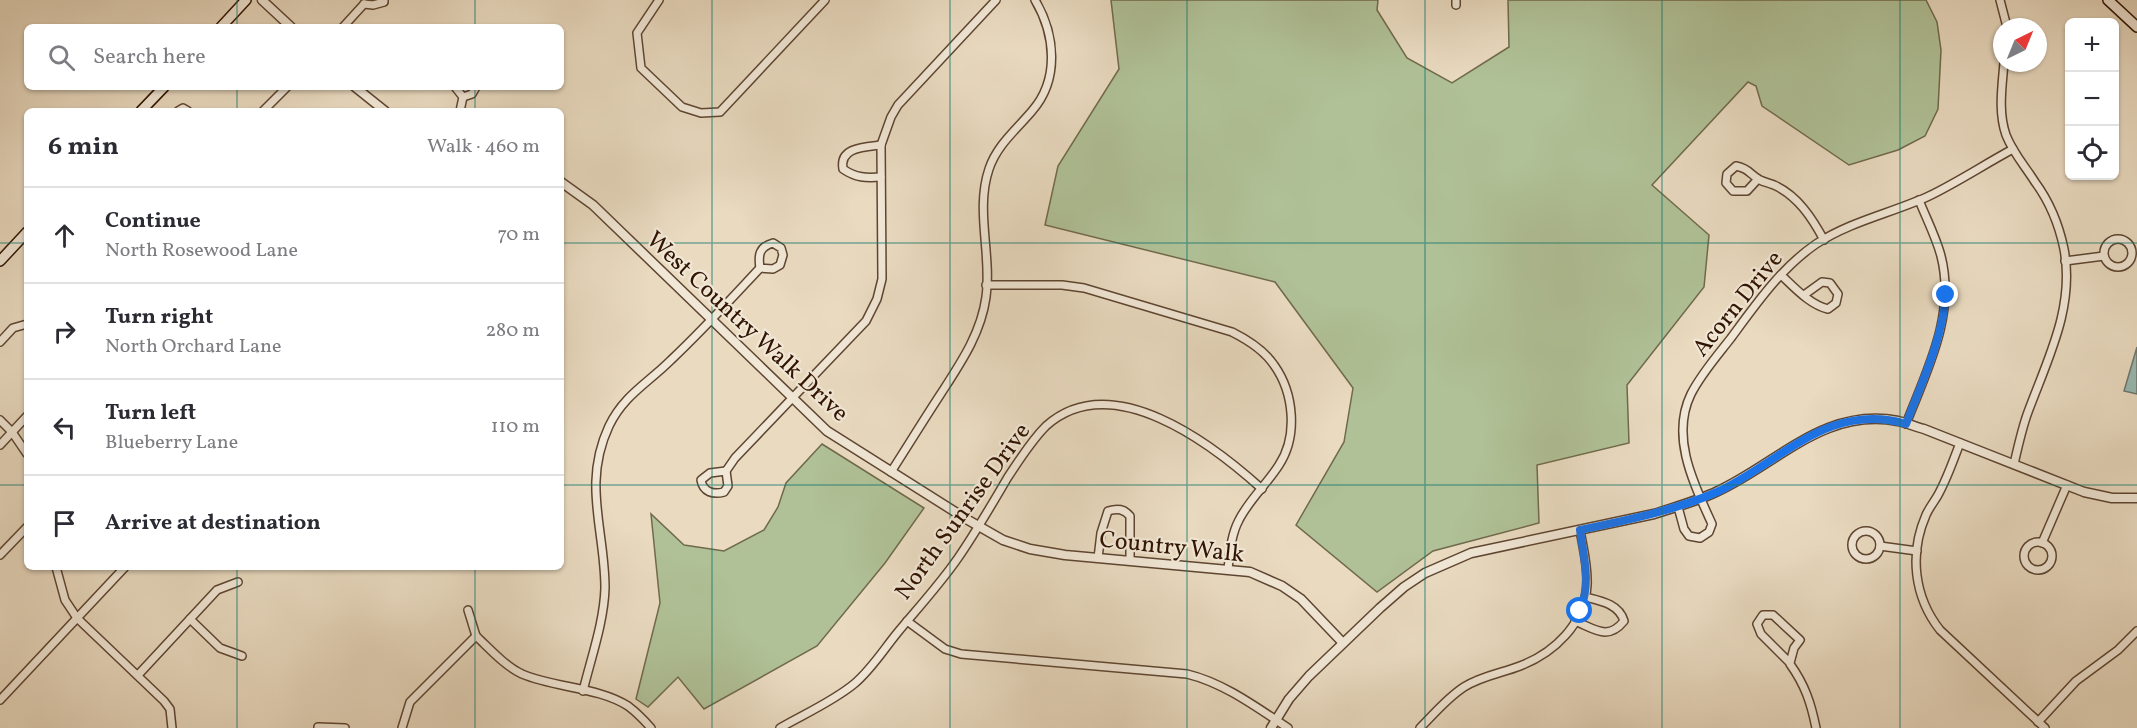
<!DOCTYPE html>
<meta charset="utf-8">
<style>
body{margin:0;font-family:Vollkorn,serif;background:#f2f2f3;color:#2b2b33}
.controls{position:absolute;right:18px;top:18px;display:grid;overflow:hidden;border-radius:9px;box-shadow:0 2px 4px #0004}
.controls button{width:54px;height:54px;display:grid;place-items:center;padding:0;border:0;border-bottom:2px solid #e1e1e2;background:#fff;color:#2b2b33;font:30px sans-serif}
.compass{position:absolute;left:1993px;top:18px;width:54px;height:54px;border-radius:50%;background:#fff;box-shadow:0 2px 4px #0004;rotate:43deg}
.stop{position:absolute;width:18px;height:18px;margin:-14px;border:4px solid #1a73e8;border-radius:50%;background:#fff}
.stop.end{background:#1a73e8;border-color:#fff;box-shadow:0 2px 6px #0008}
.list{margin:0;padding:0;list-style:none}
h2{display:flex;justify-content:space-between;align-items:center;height:78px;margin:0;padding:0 24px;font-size:26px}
h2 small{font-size:20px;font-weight:400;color:#7c7c81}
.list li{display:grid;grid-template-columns:39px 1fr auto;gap:18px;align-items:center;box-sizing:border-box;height:96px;padding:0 24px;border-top:2px solid #e1e1e2}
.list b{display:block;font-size:22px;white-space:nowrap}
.list p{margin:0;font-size:20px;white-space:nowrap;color:#7c7c81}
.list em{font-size:20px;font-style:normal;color:#7c7c81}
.icon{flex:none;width:33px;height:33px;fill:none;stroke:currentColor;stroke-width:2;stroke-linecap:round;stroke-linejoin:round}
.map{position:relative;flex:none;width:2137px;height:728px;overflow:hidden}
.search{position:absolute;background:#fff;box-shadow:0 2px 4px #0004;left:24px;top:24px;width:540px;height:66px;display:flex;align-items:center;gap:15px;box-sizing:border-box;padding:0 21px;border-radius:9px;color:#7c7c81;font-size:22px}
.panel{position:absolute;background:#fff;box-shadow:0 2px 4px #0004;left:24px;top:108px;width:540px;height:462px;border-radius:9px}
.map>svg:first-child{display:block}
</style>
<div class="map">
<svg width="2137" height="728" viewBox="0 0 2137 728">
<rect width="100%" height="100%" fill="#e9dac0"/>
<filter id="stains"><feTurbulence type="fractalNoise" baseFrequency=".00333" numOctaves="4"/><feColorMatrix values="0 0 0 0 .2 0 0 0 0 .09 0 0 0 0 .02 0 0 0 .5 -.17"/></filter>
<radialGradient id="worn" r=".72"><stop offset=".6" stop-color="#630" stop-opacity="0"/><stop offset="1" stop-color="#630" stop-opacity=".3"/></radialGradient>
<g fill="#b0c197" stroke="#706a4c" stroke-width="1.5">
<path d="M1111,0H1378L1377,10L1407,58L1452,83L1509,47L1508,0H1926L1937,22L1941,50L1938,109L1925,136L1898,150L1849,165L1762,106L1756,86L1748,82L1652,185L1709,235L1704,287L1627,385L1629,443L1537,465L1539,523L1433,551L1377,592L1296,525L1344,442L1353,388L1275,282L1045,225L1058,166L1119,69Z"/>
<path d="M822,444L924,508L885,563L817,646L704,709L678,677L648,707L636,699L660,603L651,514L684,545L724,551L764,530L778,507L786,483Z"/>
</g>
<path fill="#97bab5" stroke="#6e776d" stroke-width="1.5" d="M2137,347V394L2124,391Z"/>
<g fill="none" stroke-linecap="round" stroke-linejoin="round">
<defs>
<g id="minor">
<path d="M659,0L637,33L641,68L682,107L701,113L720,112L825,0"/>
<path d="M1456,0V5"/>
<path d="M2000,0L2007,27"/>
<path d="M364,4L373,5L384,2V0"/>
<path d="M343,27L364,4"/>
<path d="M2021,27H2025"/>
<path d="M2004,63C2002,87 1998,112 2006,135C2013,153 2025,166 2035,182C2049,201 2059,225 2064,249C2075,307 2048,358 2028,412C2022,428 2018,447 2014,464"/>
<path d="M455,87L463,97"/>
<path d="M463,97L472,94L476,87"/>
<path d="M178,111L183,108L188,111"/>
<path d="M263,111L287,87"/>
<path d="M460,111L463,97"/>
<path d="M881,145C865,147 839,147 843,169C856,178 866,178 881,177"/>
<path d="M1758,179L1747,191H1733L1726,183L1727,174L1736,166C1750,169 1749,174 1760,180C1764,182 1769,183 1774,185C1798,196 1812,218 1824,240"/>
<circle cx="2118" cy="253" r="14"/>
<path d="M773,243L781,248L783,255L780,265L773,269L760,268C758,255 759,247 773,243Z"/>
<path d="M2065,261L2104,256"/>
<path d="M1781,275C1794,287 1810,305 1828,309L1836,303L1838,294L1830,283L1822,282L1804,295"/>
<path d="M986,285H1062L1084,288L1232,332C1248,340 1264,350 1274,365C1294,393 1298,436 1279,465C1267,484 1249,500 1239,520C1231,535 1230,552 1228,569"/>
<path d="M0,342L13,328L27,324"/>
<path d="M0,420L12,432L27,454"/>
<path d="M1906,424C1927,370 1956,315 1941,256C1936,237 1926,218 1919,200"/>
<path d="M1960,443C1953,461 1947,479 1938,495C1934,502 1929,508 1926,515C1909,554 1914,597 1940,630L2045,728"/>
<path d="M0,445L27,416"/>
<path d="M726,471L735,458L866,321L877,299L882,279L881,145L891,117L898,105L996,0"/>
<path d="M726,471L728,486L724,492C713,495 703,492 701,480L710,473Z"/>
<path d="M891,472C907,447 923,421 940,395C960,364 981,334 986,297C992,255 975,210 989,169C997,145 1016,130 1032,111C1060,79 1055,34 1035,0"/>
<path d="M1678,507L1684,529L1689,536L1700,538L1709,532L1712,524C1694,484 1670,437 1691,394C1701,374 1717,356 1731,338C1756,304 1781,268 1816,244C1851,221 1892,213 1929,196C1958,182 1985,164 2013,149"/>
<circle cx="1866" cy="545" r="14"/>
<circle cx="2038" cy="556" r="14"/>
<path d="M2042,543L2067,485"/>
<path d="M1880,546L1917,551"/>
<path d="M0,555L27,527"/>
<path d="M1098,558L1101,533L1108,511C1118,508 1124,509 1130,516V560"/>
<path d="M56,567L65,600L77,618L164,701L170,709L172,728"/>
<path d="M468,610L476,636"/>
<path d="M190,619L220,648L242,656"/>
<path d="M907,621L945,649L961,654L1187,674C1224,683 1256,707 1288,728"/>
<path d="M1575,621C1595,629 1608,641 1624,621C1619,604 1601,601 1585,597"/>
<path d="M476,636C490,649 505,666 522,674C555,688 598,687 628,706C636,712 644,720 651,728"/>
<path d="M1790,663L1761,634L1757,624L1763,615H1773L1800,640L1794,648L1790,663V664C1805,685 1811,703 1816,728"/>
<path d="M138,675L217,590L238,582"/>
<path d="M583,691C591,658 604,622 605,588C605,530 582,484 609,426C624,395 648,383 671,360C702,331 731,299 760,268"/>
<path d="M0,700L125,567"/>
<path d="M2038,722L2076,681L2118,650L2137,631"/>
<path d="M318,727L345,728"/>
<path d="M402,728L410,702L476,636"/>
<path d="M780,728C804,714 832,702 854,684C871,670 884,649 898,632C918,608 940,584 958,558C976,532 992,504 1008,477C1020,459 1031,441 1046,426C1112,367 1212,444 1262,489"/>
<path d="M1420,728C1434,714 1447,698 1464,687C1481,676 1502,673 1520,666C1554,653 1585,624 1587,585C1588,566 1583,548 1580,530"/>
</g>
<g id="tertiary">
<path d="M262,0L291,27"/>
<path d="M355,87L385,111"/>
<path d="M561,182L593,205L827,431L968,520L1003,540L1030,549L1065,555L1250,572L1282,586L1301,599L1343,643"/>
<path d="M1271,728L1289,699L1309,676L1380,608L1404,587L1425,573L1471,553L1654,514C1675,507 1698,501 1718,491C1778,463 1825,407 1898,421C1907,423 1916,427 1924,429L2084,492L2112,498H2137"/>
</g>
<g id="secondary">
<path d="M2108,0L2137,27"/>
<path d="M221,27L246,0"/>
<path d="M141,111L164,87"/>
<path d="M0,261L27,232"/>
</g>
</defs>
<use href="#minor" stroke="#5e4531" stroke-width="10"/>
<use href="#tertiary" stroke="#5e4531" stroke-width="11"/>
<use href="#secondary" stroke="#301301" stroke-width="12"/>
<use href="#minor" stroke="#f1e7d6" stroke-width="7"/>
<use href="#tertiary" stroke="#f1e7d6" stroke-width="8"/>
<use href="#secondary" stroke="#f1e7d6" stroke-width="9"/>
</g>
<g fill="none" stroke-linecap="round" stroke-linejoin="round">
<path stroke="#1a73e8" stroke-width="8" d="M1580,611C1591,583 1584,558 1580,530C1627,520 1673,511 1717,492C1780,463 1828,401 1906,424C1922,382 1942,340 1946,295"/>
</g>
<path fill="none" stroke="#0f766e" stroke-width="1.5" stroke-opacity="0.55" d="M237,0V27M475,0V27M712,0V728M950,0V728M1187,0V728M1425,0V728M1662,0V728M1900,0V728M237,87V111M475,87V111M0,243H27M561,243H2137M0,485H27M561,485H2137M237,567V728M475,567V728"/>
<g text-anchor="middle" stroke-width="4.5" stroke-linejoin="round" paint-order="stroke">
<g font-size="24" fill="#301301" stroke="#f1e7d6">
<text transform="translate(1737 303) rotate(-51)" y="8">Acorn Drive</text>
<text transform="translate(748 326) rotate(43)" y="8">West Country Walk Drive</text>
<text transform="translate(962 511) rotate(-54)" y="8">North Sunrise Drive</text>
<text transform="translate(1172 546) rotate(6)" y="8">Country Walk</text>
</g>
</g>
<rect width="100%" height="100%" filter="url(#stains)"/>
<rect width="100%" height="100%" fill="url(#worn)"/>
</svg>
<div class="controls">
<button>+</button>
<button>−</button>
<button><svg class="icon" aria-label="locate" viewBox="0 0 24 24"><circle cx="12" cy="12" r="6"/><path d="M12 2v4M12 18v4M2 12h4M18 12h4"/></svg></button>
</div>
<svg class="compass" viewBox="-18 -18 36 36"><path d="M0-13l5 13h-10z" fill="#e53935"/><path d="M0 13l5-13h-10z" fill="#7c7c81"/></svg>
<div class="stop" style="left:1580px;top:611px"></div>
<div class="stop end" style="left:1946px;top:295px"></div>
<div class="search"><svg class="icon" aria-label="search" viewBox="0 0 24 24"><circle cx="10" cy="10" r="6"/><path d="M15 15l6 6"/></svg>Search here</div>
<section class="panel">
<h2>6 min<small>Walk · 460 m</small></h2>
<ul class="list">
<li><svg class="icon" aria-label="ahead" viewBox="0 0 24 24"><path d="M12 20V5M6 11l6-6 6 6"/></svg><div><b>Continue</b><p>North Rosewood Lane</p></div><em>70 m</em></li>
<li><svg class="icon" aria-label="right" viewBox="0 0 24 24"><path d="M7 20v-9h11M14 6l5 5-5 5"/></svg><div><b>Turn right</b><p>North Orchard Lane</p></div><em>280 m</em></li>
<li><svg class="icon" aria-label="left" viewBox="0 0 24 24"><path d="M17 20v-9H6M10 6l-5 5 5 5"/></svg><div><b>Turn left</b><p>Blueberry Lane</p></div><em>110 m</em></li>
<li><svg class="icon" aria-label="arrive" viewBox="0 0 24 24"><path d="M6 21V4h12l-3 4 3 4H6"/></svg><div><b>Arrive at destination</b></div></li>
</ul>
</section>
</div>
